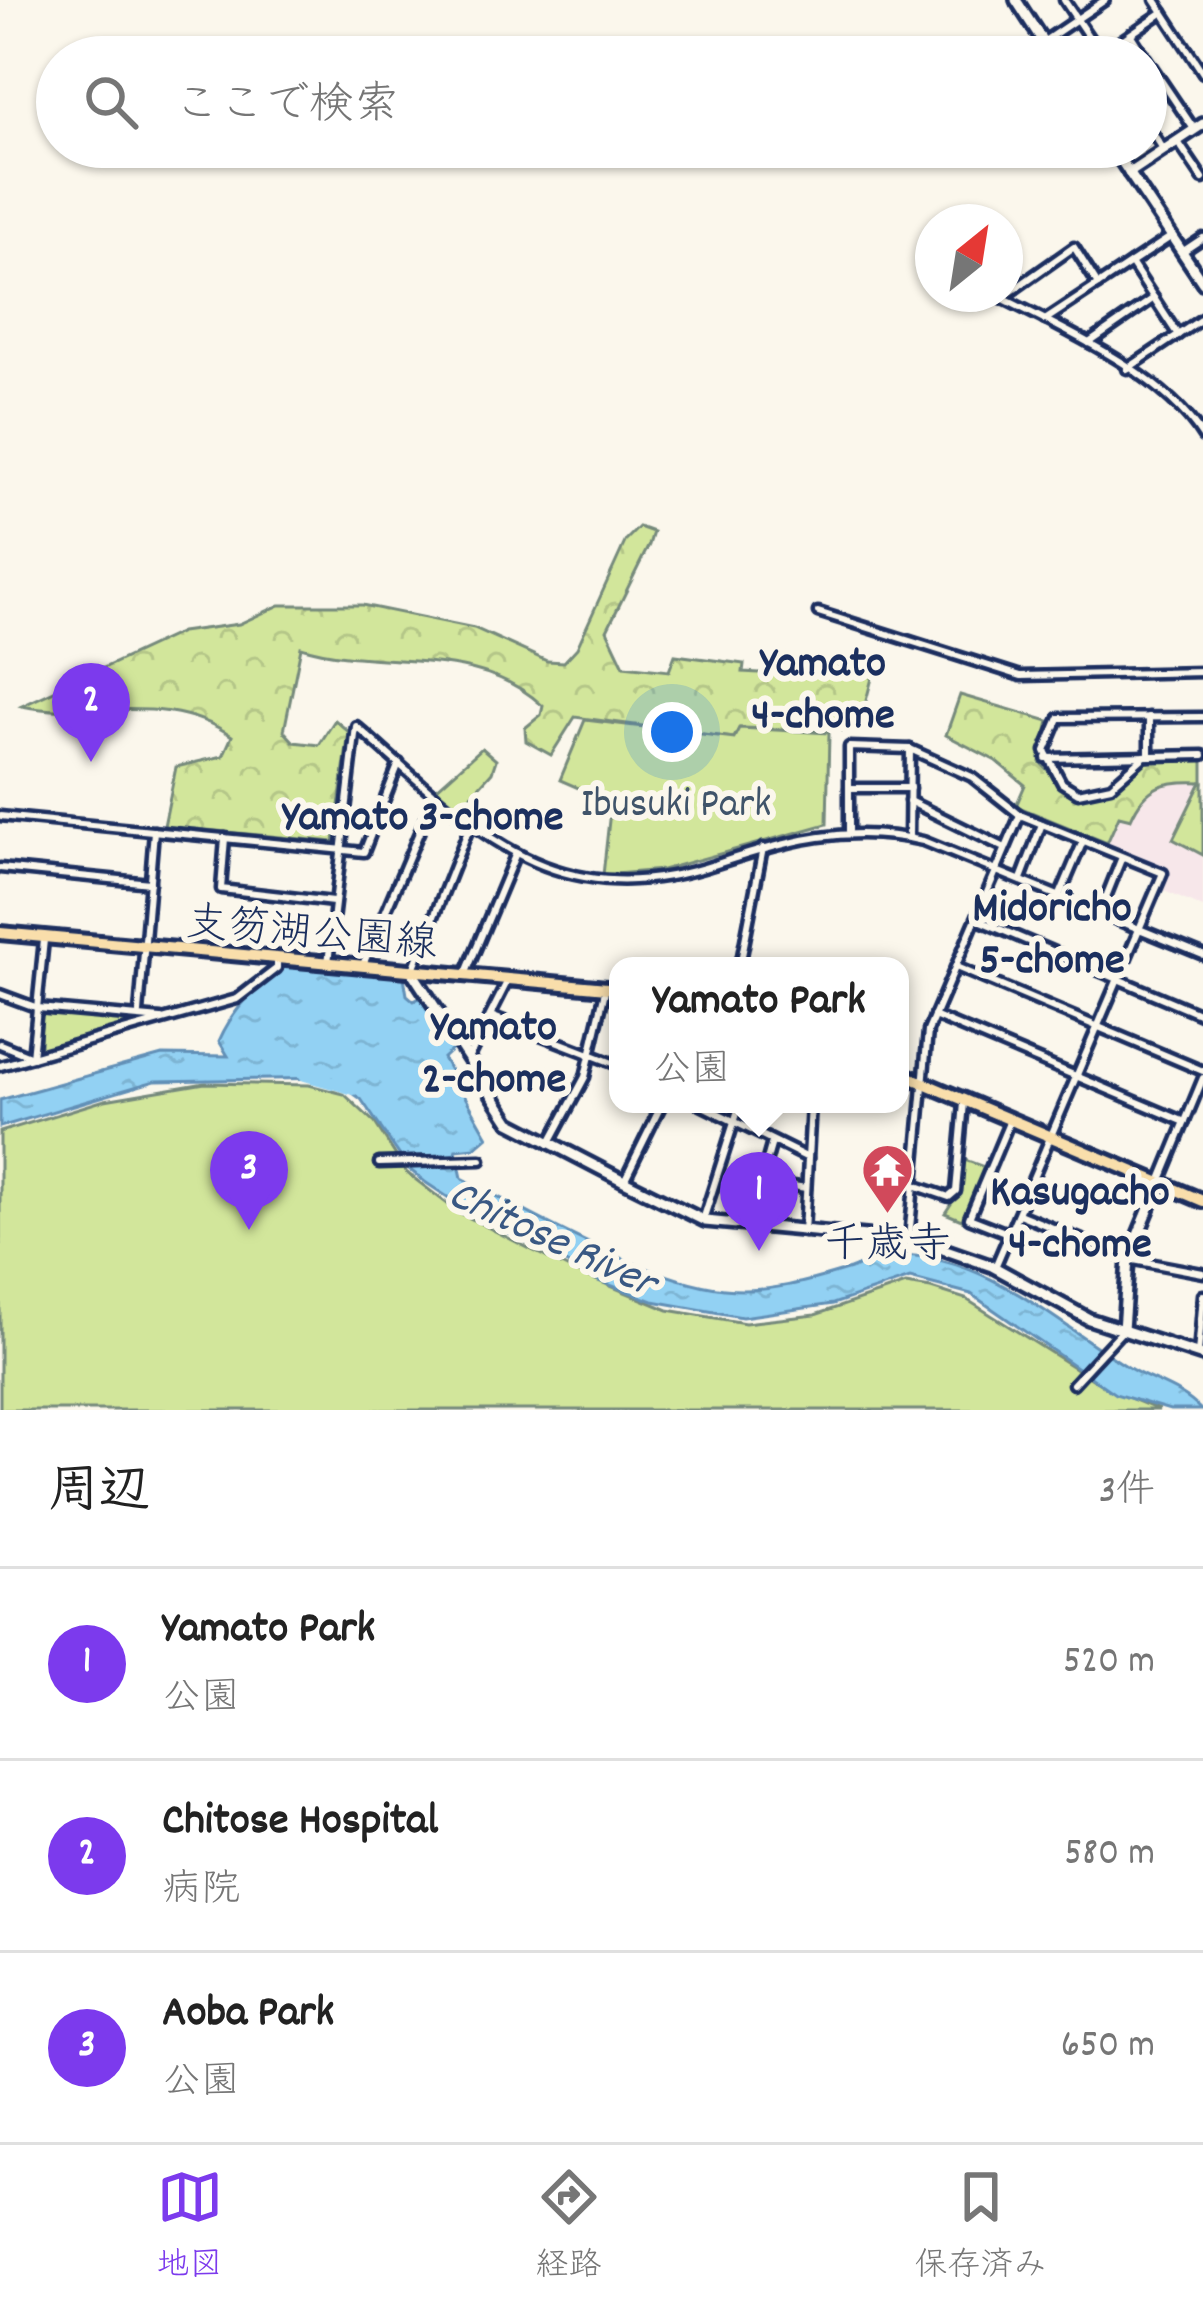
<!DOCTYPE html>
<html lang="ja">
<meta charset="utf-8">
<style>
body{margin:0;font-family:Dekko,"Klee One",sans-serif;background:#f2f2f2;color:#222}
.compass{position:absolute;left:915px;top:204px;width:108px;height:108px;border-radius:50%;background:#fff;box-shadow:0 3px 9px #0004;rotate:30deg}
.you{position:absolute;left:672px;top:732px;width:42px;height:42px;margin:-30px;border:9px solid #fff;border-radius:50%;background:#1a73e8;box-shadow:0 0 0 18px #1a73e833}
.badge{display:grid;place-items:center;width:78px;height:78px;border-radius:50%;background:#7c3aed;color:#fff;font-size:39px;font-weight:700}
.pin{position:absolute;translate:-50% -99px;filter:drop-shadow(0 3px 6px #0008)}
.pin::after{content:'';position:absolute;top:63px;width:42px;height:36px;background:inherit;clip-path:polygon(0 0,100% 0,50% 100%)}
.popup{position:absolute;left:609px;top:957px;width:300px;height:156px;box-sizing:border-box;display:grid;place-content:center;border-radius:24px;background:#fff;filter:drop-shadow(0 3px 9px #0005);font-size:39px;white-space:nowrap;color:#767676}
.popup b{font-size:45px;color:#222}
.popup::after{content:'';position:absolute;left:50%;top:100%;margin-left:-24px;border:24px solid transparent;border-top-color:#fff}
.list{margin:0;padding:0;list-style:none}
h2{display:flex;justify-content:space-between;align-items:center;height:156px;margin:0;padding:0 48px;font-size:51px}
h2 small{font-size:39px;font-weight:400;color:#767676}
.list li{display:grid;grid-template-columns:78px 1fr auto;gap:36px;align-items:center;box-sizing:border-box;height:192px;padding:0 48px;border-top:3px solid #e0e0e0}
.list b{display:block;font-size:45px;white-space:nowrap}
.list p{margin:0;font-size:39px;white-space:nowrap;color:#767676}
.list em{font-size:39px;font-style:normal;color:#767676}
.icon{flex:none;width:66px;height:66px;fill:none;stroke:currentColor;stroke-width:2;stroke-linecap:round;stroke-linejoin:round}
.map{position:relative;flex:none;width:1203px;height:1410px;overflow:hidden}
.search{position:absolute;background:#fff;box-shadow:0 3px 9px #0004;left:36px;right:36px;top:36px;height:132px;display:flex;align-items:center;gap:30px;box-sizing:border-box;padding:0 42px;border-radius:66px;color:#767676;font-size:45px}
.sheet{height:732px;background:#fff}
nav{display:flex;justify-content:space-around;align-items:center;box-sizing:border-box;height:168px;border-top:3px solid #e0e0e0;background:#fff;font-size:33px;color:#767676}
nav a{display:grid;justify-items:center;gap:6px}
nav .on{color:#7c3aed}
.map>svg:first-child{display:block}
</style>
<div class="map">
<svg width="1203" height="1410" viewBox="0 0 1203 1410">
<defs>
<pattern id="forest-crowns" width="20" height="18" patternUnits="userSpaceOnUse" patternTransform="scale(3)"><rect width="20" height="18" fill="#d2e69b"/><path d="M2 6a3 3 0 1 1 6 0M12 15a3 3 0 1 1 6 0" fill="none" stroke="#b4c688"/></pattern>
<pattern id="water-ripples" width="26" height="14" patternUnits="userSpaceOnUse" patternTransform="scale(3)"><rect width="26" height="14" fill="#92d1f3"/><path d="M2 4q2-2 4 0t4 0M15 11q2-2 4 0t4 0" fill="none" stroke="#7db4d3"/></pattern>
</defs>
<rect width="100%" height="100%" fill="#fbf7ec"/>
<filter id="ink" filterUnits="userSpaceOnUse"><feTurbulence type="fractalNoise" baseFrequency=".00833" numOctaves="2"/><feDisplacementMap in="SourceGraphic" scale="24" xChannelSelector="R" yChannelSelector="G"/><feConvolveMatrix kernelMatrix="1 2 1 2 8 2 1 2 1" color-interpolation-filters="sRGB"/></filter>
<g filter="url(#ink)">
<path fill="#f7e7ea" d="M1203,782V908L1160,889L1168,869L1107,843L1119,815L1156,784Z"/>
<g fill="url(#forest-crowns)" stroke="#768a7c" stroke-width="3">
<path d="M639,527L653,532L649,545L607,630L624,666L669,671L675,655L744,664L743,672L794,675L807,666L835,669L843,657L876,663L858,731L740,728L734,738L575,717L551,755L526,741L525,728L541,715L543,706C476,643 376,671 301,647L284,731L294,742L319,745L335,720L349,732L334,842L164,826L176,767L223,756L232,736C166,690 95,721 22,706L181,632L239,624L280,605H362L474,628L547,661L564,662L577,648L626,540Z"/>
<path d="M960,695L1049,721L1040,762L1070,794L1109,790L1147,759L1203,758V782C1166,780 1146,784 1131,819L1119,816L1107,843L1016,806L1025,785L996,761L946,735Z"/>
</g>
<g fill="#d2e69b" stroke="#768a7c" stroke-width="3">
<path d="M585,720L734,738L739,728L829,733L827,824L662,870L603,875L611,802L560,780Z"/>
<path d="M482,748L496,760L492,772L458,810L435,790Z"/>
<path d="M1201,782H1203V855L1173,839Z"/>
<path d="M41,1013L139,1019L140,1023L40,1050Z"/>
<path d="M205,1083L309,1085L344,1094L375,1123L407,1173L458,1212L567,1268L668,1310L745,1323L815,1315L906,1284L931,1288L966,1299L1108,1389L1159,1410H0V1132L105,1100Z"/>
<path d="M962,1159L987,1168L964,1221L945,1213L957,1195Z"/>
</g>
<path fill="url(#water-ripples)" stroke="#6290b7" stroke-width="3" d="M287,965L404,977L407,995L414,1001L423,996L454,1048L443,1058L488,1137L475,1148L456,1150L462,1178C534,1215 645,1280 724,1289C766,1294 811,1281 850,1269C865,1264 879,1255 894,1255C985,1253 1057,1324 1131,1369C1155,1383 1182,1389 1201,1410H1170L1115,1394L971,1294L910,1278L833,1304L742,1317L653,1301L599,1281L470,1212L425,1182L409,1169L361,1099L332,1078L155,1081L0,1127V1100L162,1055L228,1056L219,1041C233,1009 258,984 287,965Z"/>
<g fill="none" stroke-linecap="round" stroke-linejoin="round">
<path stroke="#92d1f3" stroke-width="12" d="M305,1075L354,1089"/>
<defs>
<g id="street">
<path d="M1064,0L1100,54"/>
<path d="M1155,0L1203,73"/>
<path d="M1131,35L1145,57"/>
<path d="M1043,42L1105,0"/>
<path d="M1100,55L1163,12"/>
<path d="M1146,58L1194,129"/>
<path d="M1146,123L1164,150"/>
<path d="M1178,142L1203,179"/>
<path d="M1182,252L1203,238"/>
<path d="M1131,263L1178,335"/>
<path d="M1098,285L1074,247L1002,298C1067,331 1164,374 1203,437"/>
<path d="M1045,320L1172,236"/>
<path d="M1089,343L1154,298"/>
<path d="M1127,369L1203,318"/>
<path d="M818,612L1021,676L1203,672"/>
<path d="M1149,717V756"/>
<path d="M1145,756L1111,786L1078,793L1062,783L1045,751L1059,718L1203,717"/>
<path d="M1046,758L1203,755"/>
<path d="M849,788H910"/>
<path d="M909,801L1005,848"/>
<path d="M0,816L364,852L399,763"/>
<path d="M849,831V747L910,749L972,777L1020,815L1163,873L995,1267"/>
<path d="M225,838L221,889L333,902"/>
<path d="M909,838L910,749"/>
<path d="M0,868L150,883"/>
<path d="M1021,879L1042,824"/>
<path d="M1060,895L1083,841"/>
<path d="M1100,912L1122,857"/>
<path d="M976,919L1203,1015"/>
<path d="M328,963L356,726C472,827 550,919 717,864C789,840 848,824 923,841L1203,955"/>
<path d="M740,966L763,848"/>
<path d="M362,967L435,795"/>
<path d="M956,967L1203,1071"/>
<path d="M412,972L470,826"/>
<path d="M465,975L516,853"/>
<path d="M0,994L38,1008L161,1019"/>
<path d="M139,1013L154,831"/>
<path d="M491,1016L618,1065"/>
<path d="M934,1016L1185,1122"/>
<path d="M0,1044L32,1057L44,940"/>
<path d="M468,1059L508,980"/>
<path d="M0,1066L237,999L277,968V960"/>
<path d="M699,1104L808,1158"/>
<path d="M772,1142L761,1181L806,1188"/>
<path d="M549,1144L585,1077L606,987"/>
<path d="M379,1163L481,1160"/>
<path d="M624,1181L662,1104"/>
<path d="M1160,1182L1203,1078"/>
<path d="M914,1185L949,1197L956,1191L964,1103"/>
<path d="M1019,1214L1128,1259L1203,1273"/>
<path d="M703,1220L740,1104"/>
<path d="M804,1232L811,1104"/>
<path d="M1010,1234L969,1218L1011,1118"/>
<path d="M909,1239L928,1031L1020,815"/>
<path d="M1198,1354L1203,1295"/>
<path d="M1073,1384L1123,1330"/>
</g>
<g id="secondary">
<path d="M1016,0L1053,57"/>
<path d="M1112,147L1203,283"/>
<path d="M1129,173L1203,124"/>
<path d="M412,972L510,1122L624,1181L705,1221L920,1241L992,1266L1089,1319L1203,1356"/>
<path d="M1123,1330L1128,1259L1160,1182"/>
</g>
<g id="primary">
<path d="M0,933L618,989"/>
<path d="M900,1073L1203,1201"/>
</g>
</defs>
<use href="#street" stroke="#1b2f5e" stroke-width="15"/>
<use href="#secondary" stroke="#1b2f5e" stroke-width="18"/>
<use href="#primary" stroke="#1b2f5e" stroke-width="20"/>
<use href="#street" stroke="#fbf7ec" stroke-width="6"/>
<use href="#secondary" stroke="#fbf7ec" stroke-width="9"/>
<use href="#primary" stroke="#f9deab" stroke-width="10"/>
</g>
</g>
<defs>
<symbol id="temple-pin" viewBox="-11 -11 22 30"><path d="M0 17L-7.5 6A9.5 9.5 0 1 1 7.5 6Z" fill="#d1495b" stroke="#fbf7ec"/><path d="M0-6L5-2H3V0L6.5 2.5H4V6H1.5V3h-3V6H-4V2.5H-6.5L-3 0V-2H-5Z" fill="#fff"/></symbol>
</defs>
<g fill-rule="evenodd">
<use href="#temple-pin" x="858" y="1140" width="59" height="81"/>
</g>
<g text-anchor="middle" stroke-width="12" stroke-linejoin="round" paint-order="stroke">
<g font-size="42" fill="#40546a" stroke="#fbf7ec">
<text x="676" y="815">Ibusuki Park</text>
</g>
<g font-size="42" fill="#1b2f5e" stroke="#fbf7ec">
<text transform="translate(312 930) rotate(5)" y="15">支笏湖公園線</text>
</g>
<g font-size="42" fill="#1b2f5e" stroke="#fbf7ec">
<text x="887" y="1256">千歳寺</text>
</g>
<g font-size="45" font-weight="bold" fill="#1b2f5e" stroke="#fbf7ec">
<text x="823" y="675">Yamato<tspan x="823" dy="52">4-chome</tspan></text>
<text x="423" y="829">Yamato 3-chome</text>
<text x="1052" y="920">Midoricho<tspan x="1052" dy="52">5-chome</tspan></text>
<text x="494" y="1039">Yamato<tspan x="494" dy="52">2-chome</tspan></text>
<text x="1080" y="1204">Kasugacho<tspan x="1080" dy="52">4-chome</tspan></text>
</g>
<g font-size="45" font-style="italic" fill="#395883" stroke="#fbf7ec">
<text transform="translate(554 1235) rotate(25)" y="16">Chitose River</text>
</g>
</g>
</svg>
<svg class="compass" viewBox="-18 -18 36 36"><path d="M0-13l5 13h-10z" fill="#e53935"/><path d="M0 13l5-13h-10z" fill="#767676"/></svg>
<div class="you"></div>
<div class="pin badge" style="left:759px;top:1251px">1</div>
<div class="popup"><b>Yamato Park</b>公園</div>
<div class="pin badge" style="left:91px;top:762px">2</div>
<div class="pin badge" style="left:249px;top:1230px">3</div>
<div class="search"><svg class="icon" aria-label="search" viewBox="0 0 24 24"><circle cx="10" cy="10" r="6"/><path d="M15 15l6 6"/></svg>ここで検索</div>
</div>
<section class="sheet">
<h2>周辺<small>3件</small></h2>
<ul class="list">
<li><span class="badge">1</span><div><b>Yamato Park</b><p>公園</p></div><em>520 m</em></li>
<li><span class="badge">2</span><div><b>Chitose Hospital</b><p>病院</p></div><em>580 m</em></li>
<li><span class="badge">3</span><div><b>Aoba Park</b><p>公園</p></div><em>650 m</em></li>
</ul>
</section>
<nav>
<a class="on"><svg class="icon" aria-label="map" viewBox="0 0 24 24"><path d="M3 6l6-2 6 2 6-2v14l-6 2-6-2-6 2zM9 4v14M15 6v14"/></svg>地図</a>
<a><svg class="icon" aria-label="directions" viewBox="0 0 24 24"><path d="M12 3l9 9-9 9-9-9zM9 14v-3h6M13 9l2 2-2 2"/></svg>経路</a>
<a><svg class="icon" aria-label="saved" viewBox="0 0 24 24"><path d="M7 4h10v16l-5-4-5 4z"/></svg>保存済み</a>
</nav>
